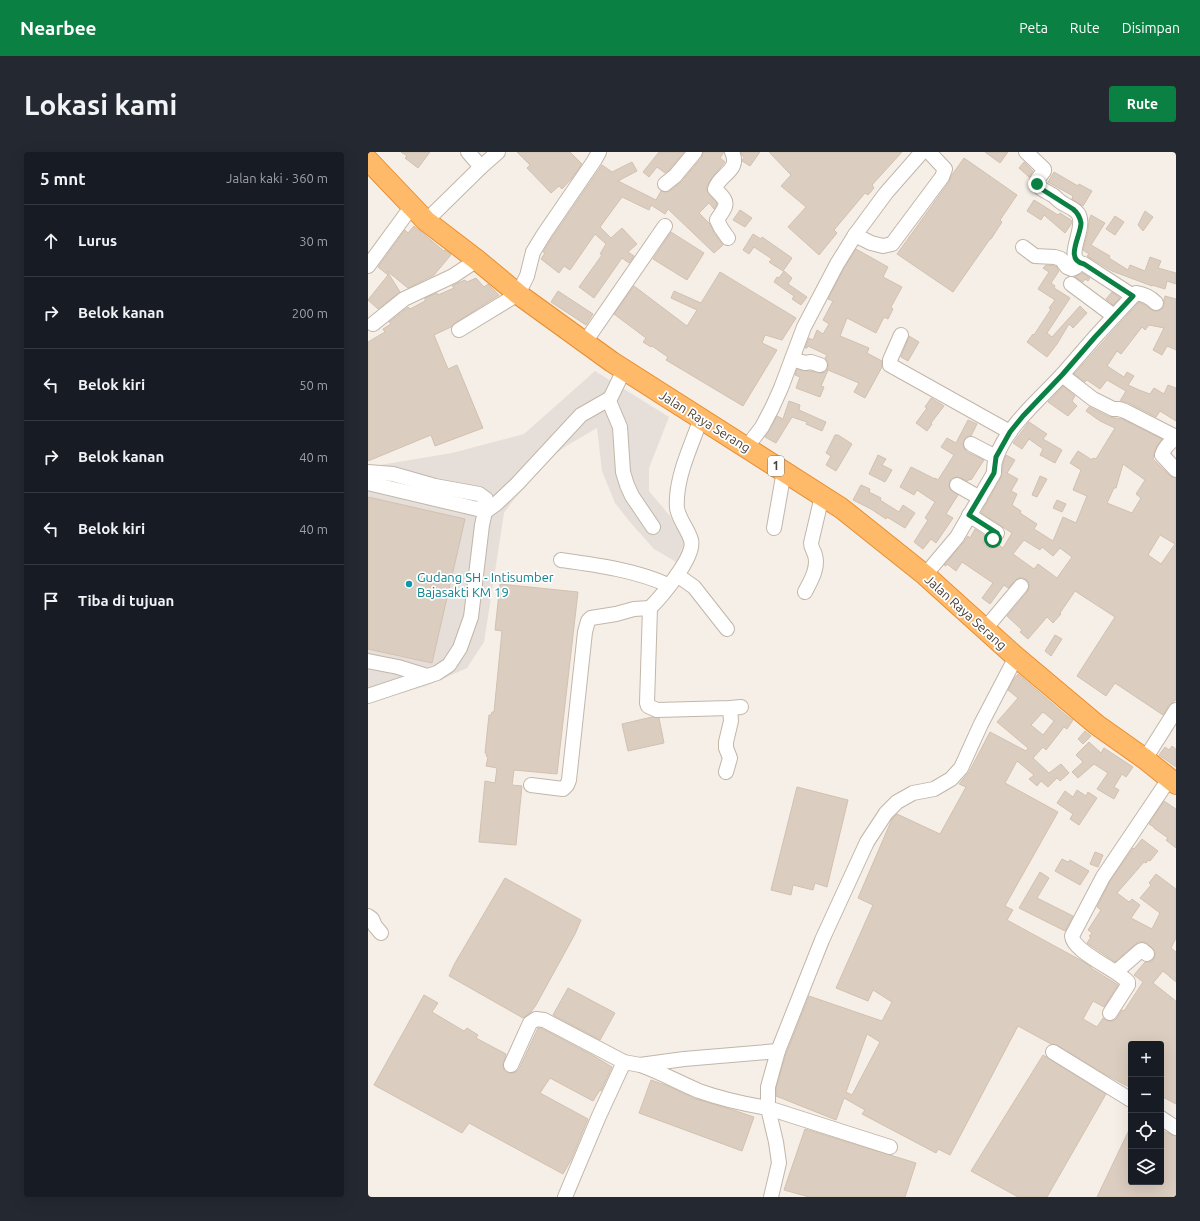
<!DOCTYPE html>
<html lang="id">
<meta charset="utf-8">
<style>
body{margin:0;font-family:Ubuntu,sans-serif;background:#242831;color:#f1f3f6}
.controls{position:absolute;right:12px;bottom:12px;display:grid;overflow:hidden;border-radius:4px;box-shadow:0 4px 16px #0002}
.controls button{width:36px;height:36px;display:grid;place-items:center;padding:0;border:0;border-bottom:1px solid #363941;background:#171b24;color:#f1f3f6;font:20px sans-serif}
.stop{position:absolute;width:12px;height:12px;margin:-9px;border:3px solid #0b8043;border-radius:50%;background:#fff}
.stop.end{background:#0b8043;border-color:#fff;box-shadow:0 1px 4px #0008}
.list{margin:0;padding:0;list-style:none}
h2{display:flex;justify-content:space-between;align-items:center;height:52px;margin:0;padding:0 16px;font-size:17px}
h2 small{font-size:13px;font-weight:400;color:#9ea1a6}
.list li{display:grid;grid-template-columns:26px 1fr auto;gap:12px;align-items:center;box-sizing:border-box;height:72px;padding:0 16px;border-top:1px solid #363941}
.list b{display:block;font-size:15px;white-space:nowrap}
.list em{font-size:13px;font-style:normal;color:#9ea1a6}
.icon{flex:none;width:22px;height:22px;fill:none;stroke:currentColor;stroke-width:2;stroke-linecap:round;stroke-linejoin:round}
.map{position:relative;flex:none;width:808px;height:1045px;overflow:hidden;border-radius:4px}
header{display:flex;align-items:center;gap:24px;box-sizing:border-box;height:56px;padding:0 20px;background:#0b8043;color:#fff}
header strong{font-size:19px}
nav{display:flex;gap:22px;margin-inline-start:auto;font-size:14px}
.intro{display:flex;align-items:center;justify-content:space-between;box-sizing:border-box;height:96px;padding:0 24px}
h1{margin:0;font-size:28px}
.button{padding:10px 18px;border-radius:4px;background:#0b8043;color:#fff;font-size:14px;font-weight:700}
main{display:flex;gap:24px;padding:0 24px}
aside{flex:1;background:#171b24;border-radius:4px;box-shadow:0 4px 16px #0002}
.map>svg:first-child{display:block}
</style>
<header>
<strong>Nearbee</strong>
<nav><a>Peta</a><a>Rute</a><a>Disimpan</a></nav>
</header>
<div class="intro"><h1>Lokasi kami</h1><a class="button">Rute</a></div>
<main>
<aside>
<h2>5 mnt<small>Jalan kaki · 360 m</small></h2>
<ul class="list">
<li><svg class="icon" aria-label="ahead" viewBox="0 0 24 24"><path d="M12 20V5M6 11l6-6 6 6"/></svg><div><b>Lurus</b></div><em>30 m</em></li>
<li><svg class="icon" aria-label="right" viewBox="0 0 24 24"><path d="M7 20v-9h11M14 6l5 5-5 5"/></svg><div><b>Belok kanan</b></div><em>200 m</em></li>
<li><svg class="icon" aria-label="left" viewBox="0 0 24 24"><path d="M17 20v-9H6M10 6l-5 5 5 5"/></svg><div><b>Belok kiri</b></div><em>50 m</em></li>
<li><svg class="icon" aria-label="right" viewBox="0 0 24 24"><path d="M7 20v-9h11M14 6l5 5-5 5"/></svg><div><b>Belok kanan</b></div><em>40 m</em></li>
<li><svg class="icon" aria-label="left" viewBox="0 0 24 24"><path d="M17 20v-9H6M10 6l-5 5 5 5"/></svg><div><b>Belok kiri</b></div><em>40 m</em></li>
<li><svg class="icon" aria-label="arrive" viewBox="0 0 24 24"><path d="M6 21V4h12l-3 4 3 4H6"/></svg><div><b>Tiba di tujuan</b></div></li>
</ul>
</aside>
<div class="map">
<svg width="808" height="1045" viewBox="0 0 808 1045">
<rect width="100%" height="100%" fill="#f5efe8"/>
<path fill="#e5ded9" d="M227,219L301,265L281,316V339L302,364L317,389L308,410L286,397L262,370L247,351L234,319L229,276L198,294L182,306L143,351L136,361L116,490L99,516L58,534L0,551V315L84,301L156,282Z"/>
<g fill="#dbcdbf" stroke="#d3c1af" fill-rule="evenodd">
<path d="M33,0H62L50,16L37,6L39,4Z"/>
<path d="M149,0H202L214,12L204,26L194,37L191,34L183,41L159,16L162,13Z"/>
<path d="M291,0H316L301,18L297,21L289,15L281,25L275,20Z"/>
<path d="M335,0H356L352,6L357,10L343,27L339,34V39L349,51L348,54L346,57L341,51L331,61L342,72L346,81L355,93L346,101L300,57L297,62L283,53L281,58L254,45L232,75L243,86L254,76L269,92L260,100L266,104L261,111L254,106L226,146L211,135L234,103L232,102L238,92L227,82L202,118L196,114L191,121L173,107L177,101L175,100L183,87L234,13L244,20L264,10L269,19L250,29L288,48L293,39L298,40L302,39L313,30L334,5Z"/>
<path d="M373,0H392L382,14L374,9L376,5L374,3Z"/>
<path d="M401,0H534L504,33L506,36L500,43L497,41L466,78L469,81L451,103L420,75L438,55L413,34L423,23Z"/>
<path d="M617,0H640L632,11Z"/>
<path d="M596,6L649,43L632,68L634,70L623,87H622L585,140L529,102L581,30L583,24Z"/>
<path d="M656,10L665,19L661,25L651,16Z"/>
<path d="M686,20L710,34L711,32L724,39L715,54L704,47L705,44L680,30Z"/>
<path d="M666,48L690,63L692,61L703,68L704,71L697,81L676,63L673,68L659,59Z"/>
<path d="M372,58L384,66L377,75L365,68Z"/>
<path d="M777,59L785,65L775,79L770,73Z"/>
<path d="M723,63L737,71L723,93L742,104L741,106L760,118L762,113L777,119L782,105L793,109L790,116L808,121V132L799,129L797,137L784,133V134L744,119L719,104L721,102L715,98L720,79L721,68Z"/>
<path d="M747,64L756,70L747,83L738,77Z"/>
<path d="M46,74L76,99L77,98L83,102L82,104L66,123L40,136L19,119L32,140L10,157L0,148L20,123L10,115L37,78L40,81Z"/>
<path d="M303,80L336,101L319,128L285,107Z"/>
<path d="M385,82L393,87L394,85L424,106L415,119L401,110L404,107L386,95L381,102L375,98Z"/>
<path d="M488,97L520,115L515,125L534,135L523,155L525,157L520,167L516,165L508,181L479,166L472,184L501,196L499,201L514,209V215L497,246L486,240L491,231L460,218L453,234L456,235L452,245L428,236L432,225L427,223L429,217L453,221L457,220L460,216V211L457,206L459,203L440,194L439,196H437L441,186L445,188L449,178L455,182L461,172L455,168L465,149L460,147L476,116Z"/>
<path d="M678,113L688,114L691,119L683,131L687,134L686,136L702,146L679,181L684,185L712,154L719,161L705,176L701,172L689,192L679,205L659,190L665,182L666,183L683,157L681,156L687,148L670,137L681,120L675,116Z"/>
<path d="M416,119L424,126L420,132L439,145L433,153L424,147L426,144L406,130L409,125L411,126Z"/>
<path d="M352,120L428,166L414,188L397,183L394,191L409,198L375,254L298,208L300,205L284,194L283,195L275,190L278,186L246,162L266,134L319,174L329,158L303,146L306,139L333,151Z"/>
<path d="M714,121L722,126L720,129L717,127L715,130L707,125Z"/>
<path d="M108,126L116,135L120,132L131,143L87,171L83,175L66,183L80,217L89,213L115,276L67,294L63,283L0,309V190L17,180L15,177L23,172L21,170L40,155L42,157L57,149V146L69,141L70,143L86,136L84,134L90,131L97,128L99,130Z"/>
<path d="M190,139L225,162L218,173L183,150Z"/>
<path d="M744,140L752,146L745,153L738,147Z"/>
<path d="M797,144L808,147V198L799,194L794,203L785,198L796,176L781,173L777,178L774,175L753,202L749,199L739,214L756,225L759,220L766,224L760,233L771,238L782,242L786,236L796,242L800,233L808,236V269L792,259L788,265L761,251L752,249L758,239L739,228L732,237L719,228L717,230L706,222L771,150L777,153L786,159H790L794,157L796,153V148Z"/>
<path d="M541,184L551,190L540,209L533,205Z"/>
<path d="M695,234L707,244L704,249L709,254L700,264L680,250Z"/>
<path d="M563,246L576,254L563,271L564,272L559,279L548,271L559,256L557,255Z"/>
<path d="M421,249L432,253L431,258L458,270L454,279L438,272L439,270L424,265L408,291L397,285L409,264L415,267Z"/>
<path d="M721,255L741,265L754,267L794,287L787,297L785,307L802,324L808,326V548L801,553L795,563L747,531L738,544L709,524L747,465L707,439L692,461L693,462L685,471L679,465L660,487L652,480L654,478L639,464L660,439L661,436V431L659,428L655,426H650L640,436L636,433L622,452L614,446L625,431L594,410L588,419L579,412L578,414L576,413L596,390L600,384L602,386L607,377L617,384L616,388V392L619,395L623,396H627L631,393L635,396L644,381L613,361L633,325L635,312L638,303L647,308L639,321L650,327L643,339L649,342L644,353L653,359L652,361L669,372L666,377L685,389L695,365L708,371L719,344L705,338L713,318L702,311L710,299L724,308L725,306L728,307L747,276L732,269L718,259ZM755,312L777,328L768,342L773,346L764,361L739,351L746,336H748ZM792,383L807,392L793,412L780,403ZM656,388L672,398L674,395L685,404L692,396L704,405L689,426L670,412L666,417L645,402Z"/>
<path d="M600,268L609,272L603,284L599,285L596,288L595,292L596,296L599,300L616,308L603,328L601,327L600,329L589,325L585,326L582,328L581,333L582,337L590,343L578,362L585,366L568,391L563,387L555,397L546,390L560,368L557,366L567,350L549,338L546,343L532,335L543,315L567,327V326L570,328L586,303L573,295L579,286L588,291Z"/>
<path d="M661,270L679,282L675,287L694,298L687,311L672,303L675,297L661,287L654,297L645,291Z"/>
<path d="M467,283H470L484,292L468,319L458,313L463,304L458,301Z"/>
<path d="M510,303L518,307L514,313L524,318L517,330L501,322Z"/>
<path d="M672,324L679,327L669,345L664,343Z"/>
<path d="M493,333L502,337L501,340L513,346L512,348L531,360L535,353L547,361L537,376L519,365L518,367L503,357L485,348Z"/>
<path d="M0,345L97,367L64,511L0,497Z"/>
<path d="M689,348L698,352L694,360L685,356Z"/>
<path d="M132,432L210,440L189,622L146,618L144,633L154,634L148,693L111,690L117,629L127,631L129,616L118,614L120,605L118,604L119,602L117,601L121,563H123L124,560H126L134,479L127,478Z"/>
<path d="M687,483L694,487L683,504L677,499Z"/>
<path d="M650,522L699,564L705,568L699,577L696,575L678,598L675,595L665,606L681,621L693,612L701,621L692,629L689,626L680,635L673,629L669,634L661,627L666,623L649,609L637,631L690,660L637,754L645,758L639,768L716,810L723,815V816L750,833L736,855L725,849L715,867L729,875L735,866L738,868L741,869H746L749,866L754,858L756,859L775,830L766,823L777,810H782L785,808L787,804V799L779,791L775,790H770L747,810L719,791L723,785L721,784L724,781L720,778L733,758L729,755L742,729L765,696L766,697L774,687L790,699L782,709L780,708L778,711L776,710L749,741L761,750L764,747L772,753L763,766L784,777L792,761L772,746L783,733L781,731L788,722L808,737V786L803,796L808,800V830L795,819L785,831L808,849V952L793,944V892H763V936L731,919L689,893L683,892L650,874L582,1003L570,997L568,1001L494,962L497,958L476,946L468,968L408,944V936L418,902L441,844L514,869L524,850L505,838L500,849L468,836L505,753L490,746L524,667L529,662L572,682L598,635L591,632L601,620L622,580L658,599L660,596L629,570L650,546L640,538L646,527ZM675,560L686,569L675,583L663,573ZM499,882L512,890L484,943L478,940Z"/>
<path d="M284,565L291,566L296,591L260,599L254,572Z"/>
<path d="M717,579L723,584L715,592L710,587Z"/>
<path d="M721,590L733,601L736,596L765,615L758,625L754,622L746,635L751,638L746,647L729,637L740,621L726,612L710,626L704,620L715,610L708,603Z"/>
<path d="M804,594L808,597V615L791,603L797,595L801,598Z"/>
<path d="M429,635L480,648L459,735L447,731L445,738L425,733L423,743L403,738Z"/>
<path d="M709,638L718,644L720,640L729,646L711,673L702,667L705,662L689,651L697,639L705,645Z"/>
<path d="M796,649L808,657V696L798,688L800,686L786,676V675L781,672Z"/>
<path d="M727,700L735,703L730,715L722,712Z"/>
<path d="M694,707L700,710L702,708L721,719L712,733L687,719Z"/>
<path d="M672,720L681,726L669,746L705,764L697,779L651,756Z"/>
<path d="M137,726L213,768L207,782L168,853L163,860L155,866L81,824L87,811Z"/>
<path d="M200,836L247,861L232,888L185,863Z"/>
<path d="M56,843L70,851L64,860L96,879L99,876L110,883L108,886L138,902L135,913L136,918L140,921H144L148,920L151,917L170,876H173L224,903L244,915L233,939L232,938L225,949L182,926L172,941L220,967L203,1008L195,1022L101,971L94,981L6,933Z"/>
<path d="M675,903L738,942L679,1045H650L603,1019Z"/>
<path d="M283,928L300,934L328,947L365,958L386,965L374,999L271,961Z"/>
<path d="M763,974V1030H793V978L808,985V1045H729Z"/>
<path d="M437,977L548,1011L537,1045H441L416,1038Z"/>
</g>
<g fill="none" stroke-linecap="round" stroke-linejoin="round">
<defs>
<g id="minor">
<path d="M100,0L113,15"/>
<path d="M658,0L676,17V19L669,28C669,31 670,34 673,36C676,39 682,41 686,44C689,47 692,50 696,52C701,55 708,57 711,63C718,79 694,108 716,112L765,144L727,185L694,223"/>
<path d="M297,32L307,24L327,0"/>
<path d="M58,69L113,15L130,0"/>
<path d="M487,83L503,91L515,94L524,92L574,25L577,17L561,0"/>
<path d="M360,86L353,76L349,68C352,62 361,54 356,47C354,44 350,40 347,37C351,22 373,19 364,0"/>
<path d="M655,95L667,104L687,105L693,107L699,115L704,117L708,115L711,111"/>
<path d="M0,114L44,54"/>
<path d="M703,132L746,164"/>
<path d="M765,144L768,141C776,142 782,145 788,151"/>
<path d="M5,172L36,147L85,124L109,108"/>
<path d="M91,178L150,142L159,124L165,100L176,82L226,9L231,0"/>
<path d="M533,183L522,208V213L642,280"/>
<path d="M217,190L297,74"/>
<path d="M424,207L437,211L443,210L452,213"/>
<path d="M256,218L241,249L252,275L255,320L259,333L264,344L285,375"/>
<path d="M808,286C802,290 796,296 794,303L808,318"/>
<path d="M603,292L628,305"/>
<path d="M378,296L394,275L404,256L413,236L436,175L469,112L487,83L518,41L554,0"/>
<path d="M0,320L25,322L67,334L111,342L118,347L119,351L114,373L103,465L92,496L81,513L69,521L0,544"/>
<path d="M0,331L118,359L128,352L149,332L213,263L241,247"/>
<path d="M589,333L612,346"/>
<path d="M601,363L629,381L624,388"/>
<path d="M406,376L416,319"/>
<path d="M193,408C229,413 267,418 300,433"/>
<path d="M309,423L326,435L359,477"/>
<path d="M557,423L589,385L626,321C626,316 626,311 628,306C638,275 673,246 694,223L725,247L745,257H751L757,259L808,285"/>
<path d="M437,440C442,430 451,416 447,403C446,399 443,396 443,391L454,344"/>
<path d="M282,456L279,551L280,554L289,558L362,556L373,555"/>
<path d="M617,477L653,434"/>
<path d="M0,509L30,515L59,524"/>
<path d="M777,607L808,558"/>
<path d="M358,620L362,606L358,596V590L363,569L362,556"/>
<path d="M163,633L195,637L199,633L201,628L217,480L220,469L223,466L248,462L266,457L282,456C293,445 328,404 323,388C320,378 313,370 310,360C308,356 309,350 309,345C311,318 324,292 333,266"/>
<path d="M0,764L4,767L7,774L13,781"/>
<path d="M748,820L772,799L774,798L779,802"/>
<path d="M742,861L760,833V830C750,818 705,800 704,784L735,725L801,627"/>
<path d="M410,899L400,935V956L522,995"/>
<path d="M685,900L763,948"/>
<path d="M143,913L162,871L168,867L176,868L256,910L272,913L316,907L410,899L454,788L499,690L518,661L529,650L545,641L566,637L583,627L593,616L613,572L648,505"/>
<path d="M275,914C294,921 312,931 331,939C353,947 376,952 400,956L408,990L411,1011L403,1045"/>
<path d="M793,966L808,976"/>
<path d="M197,1045L231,964L256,910"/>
</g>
<path id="highway" d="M0,8L58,69L109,108L150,142L244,210L473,356L557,423L648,505L729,573L777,607L808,632"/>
</defs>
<use href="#minor" stroke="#c2b6a9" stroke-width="16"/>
<use href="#highway" stroke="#ea8d2d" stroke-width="22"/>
<use href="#minor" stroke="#fff" stroke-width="14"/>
<use href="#highway" stroke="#ffba69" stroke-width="20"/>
</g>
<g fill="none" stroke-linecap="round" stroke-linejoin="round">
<path stroke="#0b8043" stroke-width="5" d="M625,387L629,381L601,363L626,321L628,305L642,280L655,264L694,223L727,185L765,144L716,112C696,108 713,84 713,71C712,65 710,61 705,57L672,36L669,32"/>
</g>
<circle fill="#0f9aa8" stroke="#fff" stroke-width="1.5" cx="41" cy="432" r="4"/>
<g text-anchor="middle" stroke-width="3.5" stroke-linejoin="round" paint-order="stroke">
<rect fill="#fff" stroke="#807972" stroke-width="1" x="400" y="304" width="16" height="20" rx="3"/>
<g font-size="12" font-weight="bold" fill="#493f36">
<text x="408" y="318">1</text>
</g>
<g font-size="13" fill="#493f36" stroke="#fff">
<text transform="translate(337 269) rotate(32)" y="5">Jalan Raya Serang</text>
<text transform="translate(598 460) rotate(42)" y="5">Jalan Raya Serang</text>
</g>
<g font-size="13" fill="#0d838f" stroke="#fff" text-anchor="start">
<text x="49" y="430">Gudang SH - Intisumber<tspan x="49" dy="15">Bajasakti KM 19</tspan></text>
</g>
</g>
</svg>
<div class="controls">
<button>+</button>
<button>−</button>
<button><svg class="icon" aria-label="locate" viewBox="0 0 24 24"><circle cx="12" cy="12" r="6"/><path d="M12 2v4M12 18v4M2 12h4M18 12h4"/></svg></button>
<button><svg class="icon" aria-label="layers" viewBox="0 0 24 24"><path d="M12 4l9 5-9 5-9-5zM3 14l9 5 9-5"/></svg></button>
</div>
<div class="stop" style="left:625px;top:387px"></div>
<div class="stop end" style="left:669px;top:32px"></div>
</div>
</main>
